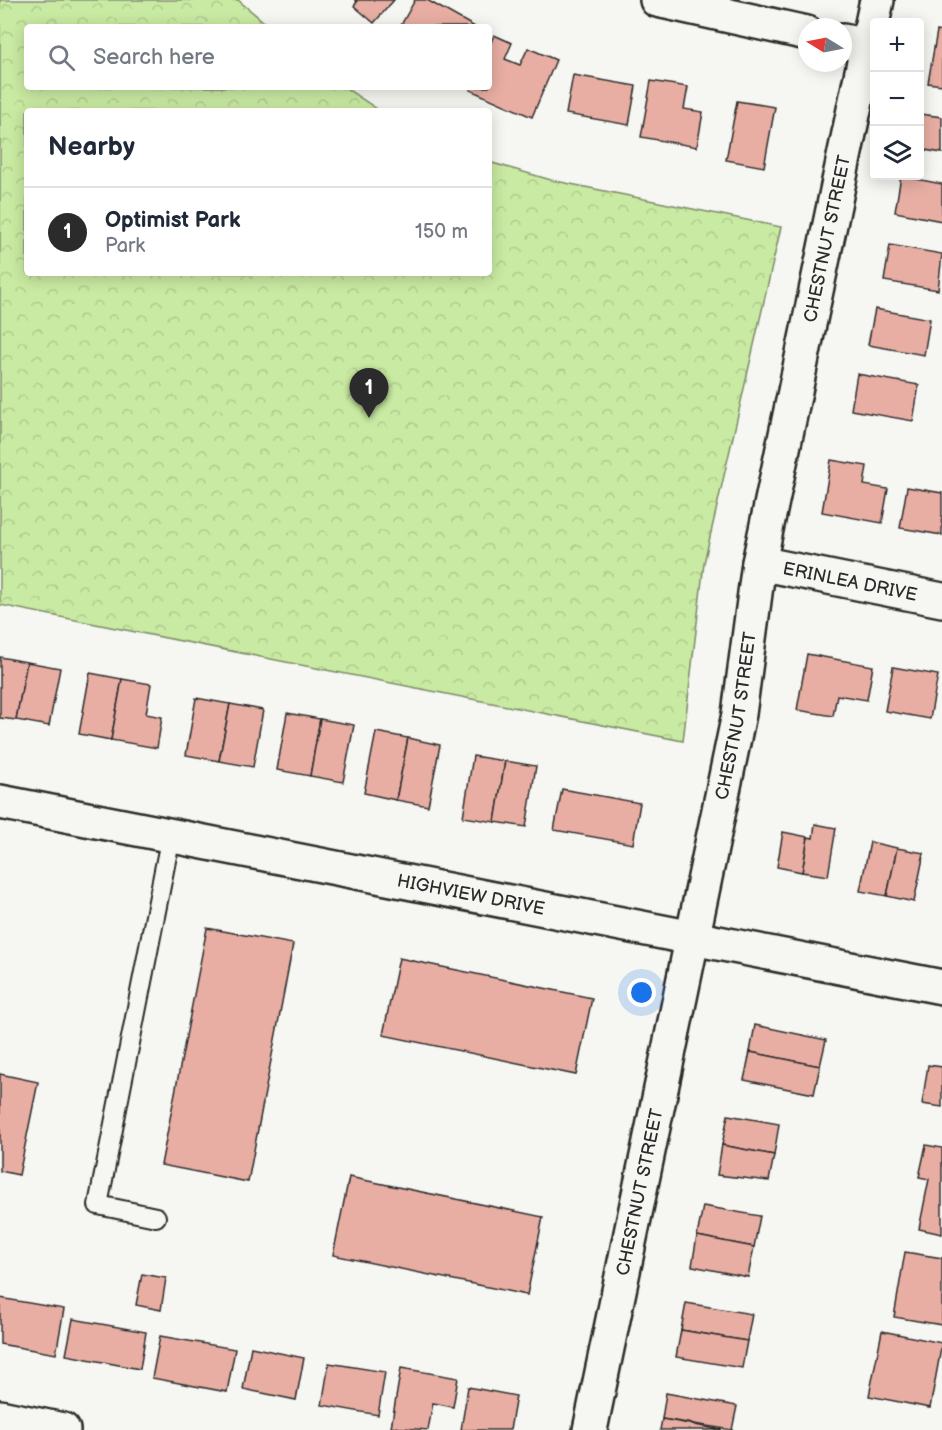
<!DOCTYPE html>
<meta charset="utf-8">
<style>
body{margin:0;font-family:"Balsamiq Sans",sans-serif;background:#f2f2f3;color:#1f2937}
.controls{position:absolute;right:18px;top:18px;display:grid;overflow:hidden;border-radius:6px;box-shadow:0 3px 15px #0003}
.controls button{width:54px;height:54px;display:grid;place-items:center;padding:0;border:0;border-bottom:2px solid #e0e1e3;background:#fff;color:#1f2937;font:30px sans-serif}
.compass{position:absolute;left:798px;top:18px;width:54px;height:54px;border-radius:50%;background:#fff;box-shadow:0 3px 15px #0003;rotate:280deg}
.you{position:absolute;left:642px;top:993px;width:21px;height:21px;margin:-15px;border:4px solid #fff;border-radius:50%;background:#1a73e8;box-shadow:0 0 0 9px #1a73e833}
.badge{display:grid;place-items:center;width:39px;height:39px;border-radius:50%;background:#2b2b2b;color:#fff;font-size:20px;font-weight:700}
.pin{position:absolute;translate:-50% -50px;filter:drop-shadow(0 2px 3px #0008)}
.pin::after{content:'';position:absolute;top:32px;width:21px;height:18px;background:inherit;clip-path:polygon(0 0,100% 0,50% 100%)}
.list{margin:0;padding:0;list-style:none}
h2{display:flex;justify-content:space-between;align-items:center;height:78px;margin:0;padding:0 24px;font-size:26px}
h2 small{font-size:20px;font-weight:400;color:#747a83}
.list li{display:grid;grid-template-columns:39px 1fr auto;gap:18px;align-items:center;box-sizing:border-box;height:90px;padding:0 24px;border-top:2px solid #e0e1e3}
.list b{display:block;font-size:22px;white-space:nowrap}
.list p{margin:0;font-size:20px;white-space:nowrap;color:#747a83}
.list em{font-size:20px;font-style:normal;color:#747a83}
.icon{flex:none;width:33px;height:33px;fill:none;stroke:currentColor;stroke-width:2;stroke-linecap:round;stroke-linejoin:round}
.map{position:relative;flex:none;width:942px;height:1430px;overflow:hidden}
.search{position:absolute;background:#fff;box-shadow:0 3px 15px #0003;left:24px;top:24px;width:468px;height:66px;display:flex;align-items:center;gap:15px;box-sizing:border-box;padding:0 21px;border-radius:6px;color:#747a83;font-size:22px}
.panel{position:absolute;background:#fff;box-shadow:0 3px 15px #0003;left:24px;top:108px;width:468px;height:168px;border-radius:6px}
.map>svg:first-child{display:block}
</style>
<div class="map">
<svg width="942" height="1430" viewBox="0 0 942 1430">
<defs>
<pattern id="park-crowns" width="20" height="18" patternUnits="userSpaceOnUse" patternTransform="scale(1.5)"><rect width="20" height="18" fill="#c9eaa2"/><path d="M2 6a3 3 0 1 1 6 0M12 15a3 3 0 1 1 6 0" fill="none" stroke="#adc98c"/></pattern>
</defs>
<rect width="100%" height="100%" fill="#f6f6f2"/>
<filter id="ink" filterUnits="userSpaceOnUse"><feTurbulence type="fractalNoise" baseFrequency=".0167" numOctaves="2"/><feDisplacementMap in="SourceGraphic" scale="12" xChannelSelector="R" yChannelSelector="G"/><feConvolveMatrix kernelMatrix="1 2 1 2 8 2 1 2 1" color-interpolation-filters="sRGB"/></filter>
<g filter="url(#ink)">
<path fill="url(#park-crowns)" stroke="#7a8a66" stroke-width="1.5" d="M0,0H238L270,27H27V87H344L380,111H27V273H489V162L551,180L781,227L704,563L683,741L0,605Z"/>
<g fill="#e8aea3" stroke="#2b2b2b" stroke-width="1.5">
<path d="M355,0H394L374,23L354,6L357,2Z"/>
<path d="M415,0H427L475,27H400Z"/>
<path d="M937,31L942,32V85L928,83Z"/>
<path d="M494,35L512,43L505,59L520,65L528,48L556,60L532,117L470,90L472,87H489V47Z"/>
<path d="M573,75L636,86L629,125L566,114Z"/>
<path d="M651,81L688,87L684,109L703,112L697,147L641,137Z"/>
<path d="M737,101L775,107L764,167L726,160Z"/>
<path d="M920,114L942,117V153L920,149Z"/>
<path d="M901,176L942,184V221L895,212Z"/>
<path d="M890,245L942,254L938,290L884,281Z"/>
<path d="M875,309L930,319L924,355L868,345Z"/>
<path d="M857,374L919,385L913,421L851,410Z"/>
<path d="M831,460L867,466L864,485L888,489L882,523L822,512Z"/>
<path d="M907,487L942,493V535L900,528Z"/>
<path d="M807,654L873,666L867,700L837,695L833,716L797,710Z"/>
<path d="M0,657L27,662L16,720L0,718Z"/>
<path d="M27,662L60,668L49,726L16,720Z"/>
<path d="M893,667L938,675L930,719L885,711Z"/>
<path d="M90,673L122,679L111,740L79,734Z"/>
<path d="M122,679L151,684L146,714L162,717L157,748L111,740Z"/>
<path d="M196,698L230,704L219,761L186,755Z"/>
<path d="M230,704L263,710L253,767L219,761Z"/>
<path d="M287,713L320,719L310,776L277,770Z"/>
<path d="M320,719L354,725L343,782L310,776Z"/>
<path d="M376,732L408,738L396,800L364,793Z"/>
<path d="M408,738L440,745L428,806L396,800Z"/>
<path d="M473,756L505,761L495,822L463,817Z"/>
<path d="M505,761L536,766L526,827L495,822Z"/>
<path d="M562,789L640,803L633,844L554,830Z"/>
<path d="M815,824L836,828L828,876L802,872L808,837L813,838Z"/>
<path d="M783,832L808,837L802,872L777,867Z"/>
<path d="M870,842L897,848L887,896L860,891Z"/>
<path d="M897,848L924,853L914,902L887,896Z"/>
<path d="M207,928L293,944L248,1182L161,1165Z"/>
<path d="M399,958L592,998L576,1075L383,1035Z"/>
<path d="M755,1025L826,1040L820,1066L750,1052Z"/>
<path d="M750,1052L820,1066L814,1094L744,1080Z"/>
<path d="M928,1065L942,1067V1107L922,1104Z"/>
<path d="M0,1074L38,1082L19,1175L0,1171Z"/>
<path d="M728,1115L779,1124L774,1155L722,1145Z"/>
<path d="M722,1145L774,1155L769,1181L717,1175Z"/>
<path d="M926,1145L942,1148V1234L919,1229L929,1179L919,1177Z"/>
<path d="M349,1177L543,1217L527,1295L333,1255Z"/>
<path d="M703,1206L760,1216L754,1247L697,1236Z"/>
<path d="M697,1236L754,1247L748,1277L692,1266Z"/>
<path d="M905,1252L942,1258V1325L894,1317Z"/>
<path d="M142,1274L166,1278L161,1310L136,1305Z"/>
<path d="M0,1298L64,1309L56,1354L0,1344Z"/>
<path d="M686,1303L752,1314L747,1341L681,1330Z"/>
<path d="M73,1319L146,1332L140,1369L66,1355Z"/>
<path d="M681,1330L747,1341L742,1368L676,1357Z"/>
<path d="M882,1331L942,1343L930,1408L869,1396Z"/>
<path d="M160,1336L235,1349L227,1392L152,1378Z"/>
<path d="M251,1347L304,1358L296,1400L243,1389Z"/>
<path d="M329,1363L385,1372L378,1415L322,1405Z"/>
<path d="M401,1368L458,1378L453,1407L433,1403L428,1430L391,1427Z"/>
<path d="M468,1387L516,1396L510,1430H461Z"/>
<path d="M666,1393L737,1406L732,1430L662,1419Z"/>
<path d="M662,1419L722,1430H660Z"/>
</g>
<g fill="none" stroke-linecap="round" stroke-linejoin="round">
<defs>
<path id="service" d="M156,1217L98,1205L171,835"/>
<g id="minor">
<path d="M657,0L807,33"/>
<path d="M843,41L867,46"/>
<path id="s1" d="M759,563L942,600"/>
<path d="M0,1417L63,1430"/>
</g>
<g id="tertiary">
<path id="s2" d="M0,802L942,987"/>
<path id="s3" d="M590,1430L739,714L759,563L877,0"/>
</g>
</defs>
<use href="#service" stroke="#2b2b2b" stroke-width="22"/>
<use href="#minor" stroke="#2b2b2b" stroke-width="38"/>
<use href="#tertiary" stroke="#2b2b2b" stroke-width="38"/>
<use href="#service" stroke="#f6f6f2" stroke-width="18"/>
<use href="#minor" stroke="#f6f6f2" stroke-width="33"/>
<use href="#tertiary" stroke="#f6f6f2" stroke-width="33"/>
</g>
</g>
<g text-anchor="middle" stroke-width="5" stroke-linejoin="round" paint-order="stroke">
<g font-size="18" fill="#2b2b2b" stroke="#f6f6f2">
<text dy="6" stroke="none"><textPath href="#s3" startOffset="1215">CHESTNUT STREET</textPath></text>
<text dy="6" stroke="none"><textPath href="#s1" startOffset="93">ERINLEA DRIVE</textPath></text>
<text dy="6" stroke="none"><textPath href="#s3" startOffset="729">CHESTNUT STREET</textPath></text>
<text dy="6" stroke="none"><textPath href="#s2" startOffset="480">HIGHVIEW DRIVE</textPath></text>
<text dy="6" stroke="none"><textPath href="#s3" startOffset="243">CHESTNUT STREET</textPath></text>
</g>
</g>
</svg>
<div class="controls">
<button>+</button>
<button>−</button>
<button><svg class="icon" aria-label="layers" viewBox="0 0 24 24"><path d="M12 4l9 5-9 5-9-5zM3 14l9 5 9-5"/></svg></button>
</div>
<svg class="compass" viewBox="-18 -18 36 36"><path d="M0-13l5 13h-10z" fill="#e53935"/><path d="M0 13l5-13h-10z" fill="#747a83"/></svg>
<div class="you"></div>
<div class="pin badge" style="left:369px;top:418px">1</div>
<div class="search"><svg class="icon" aria-label="search" viewBox="0 0 24 24"><circle cx="10" cy="10" r="6"/><path d="M15 15l6 6"/></svg>Search here</div>
<section class="panel">
<h2>Nearby<small></small></h2>
<ul class="list">
<li><span class="badge">1</span><div><b>Optimist Park</b><p>Park</p></div><em>150 m</em></li>
</ul>
</section>
</div>
